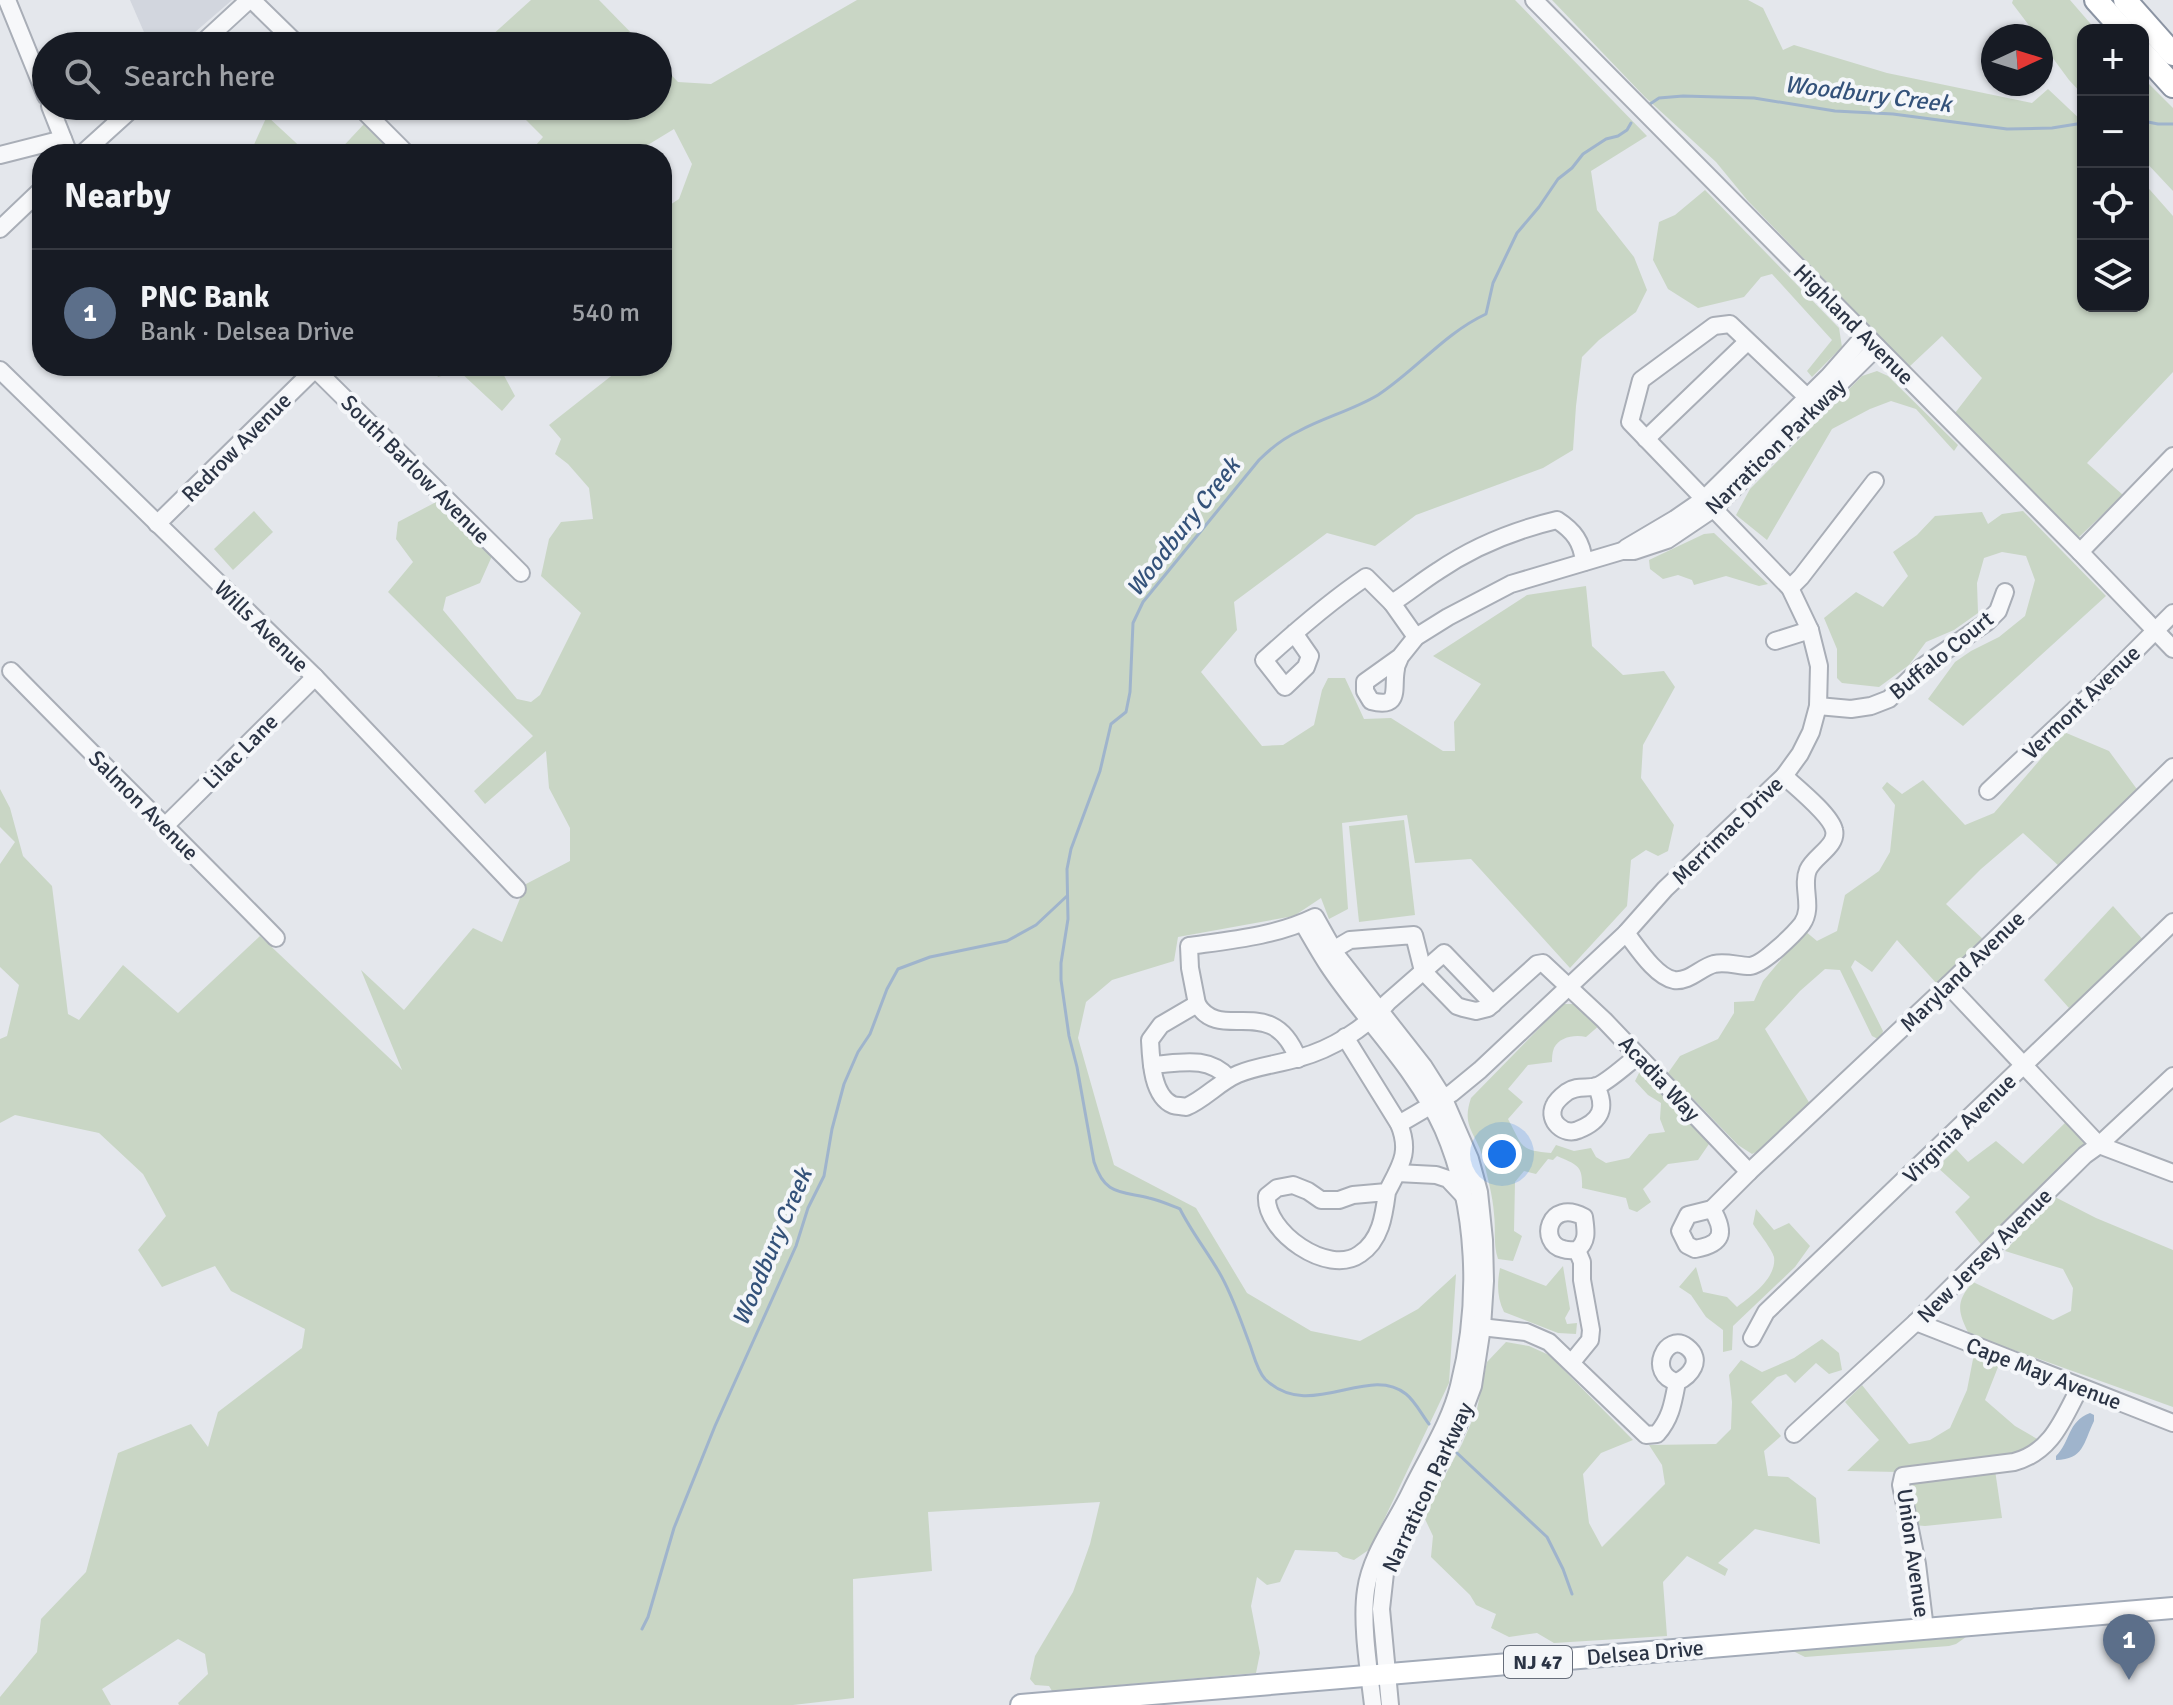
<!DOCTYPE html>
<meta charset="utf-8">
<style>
body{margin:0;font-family:Signika,sans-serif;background:#242831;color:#f1f3f6}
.controls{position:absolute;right:24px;top:24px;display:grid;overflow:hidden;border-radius:16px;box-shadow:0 2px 6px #0004}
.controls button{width:72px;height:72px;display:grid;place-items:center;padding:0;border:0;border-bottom:2px solid #363941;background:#171b24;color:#f1f3f6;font:40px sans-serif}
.compass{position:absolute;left:1981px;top:24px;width:72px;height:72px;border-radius:50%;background:#171b24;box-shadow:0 2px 6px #0004;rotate:86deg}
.you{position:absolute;left:1502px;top:1154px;width:28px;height:28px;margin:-20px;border:6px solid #fff;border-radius:50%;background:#1a73e8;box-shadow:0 0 0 12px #1a73e833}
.badge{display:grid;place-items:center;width:52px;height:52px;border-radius:50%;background:#d1495b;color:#fff;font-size:26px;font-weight:700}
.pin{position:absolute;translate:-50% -66px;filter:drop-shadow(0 2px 4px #0008)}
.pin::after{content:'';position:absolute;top:42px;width:28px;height:24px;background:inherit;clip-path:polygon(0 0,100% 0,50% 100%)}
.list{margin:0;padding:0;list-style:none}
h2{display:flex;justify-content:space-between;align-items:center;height:104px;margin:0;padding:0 32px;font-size:34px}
h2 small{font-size:26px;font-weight:400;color:#9ea1a6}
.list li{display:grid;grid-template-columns:52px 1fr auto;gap:24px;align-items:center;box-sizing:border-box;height:128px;padding:0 32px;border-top:2px solid #363941}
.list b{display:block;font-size:30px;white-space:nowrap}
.list p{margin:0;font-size:26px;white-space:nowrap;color:#9ea1a6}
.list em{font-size:26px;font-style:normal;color:#9ea1a6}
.icon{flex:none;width:44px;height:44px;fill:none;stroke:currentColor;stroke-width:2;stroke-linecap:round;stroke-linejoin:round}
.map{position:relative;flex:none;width:2173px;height:1705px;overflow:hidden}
.search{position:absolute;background:#171b24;box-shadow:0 2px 6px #0004;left:32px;top:32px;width:640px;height:88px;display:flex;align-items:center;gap:20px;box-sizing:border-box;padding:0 28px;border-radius:44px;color:#9ea1a6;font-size:30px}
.panel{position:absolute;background:#171b24;box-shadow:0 2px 6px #0004;left:32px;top:144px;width:640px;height:232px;border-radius:32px}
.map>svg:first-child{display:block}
</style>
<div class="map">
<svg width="2173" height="1705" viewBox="0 0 2173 1705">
<rect width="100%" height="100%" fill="#e4e7ec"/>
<path fill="#d2d6de" d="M130,0H232L179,46H150Z"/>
<g fill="#c9d6c5">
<path d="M531,0H599L644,46H480Z"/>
<path d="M857,0H1515L1647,136L1591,171L1597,210L1634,257L1647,290L1636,312L1599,340L1582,357L1576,406L1573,450L1543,468L1416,515L1375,546L1327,533L1234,602L1237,630L1201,672L1262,746L1283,745L1314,725L1322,690L1328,678H1345L1364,719L1391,718L1443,751H1455L1454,722L1481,684L1433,656L1527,595L1586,586L1592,646L1623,675L1664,671L1675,687L1643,745L1641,778L1674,825L1668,851L1658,856L1646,850L1631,860L1627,906L1570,968L1471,859L1415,863L1407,815L1342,823L1348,909L1329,919L1321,898L1294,916L1178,937L1174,961L1112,980L1086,1002L1078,1038L1114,1165L1196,1208L1247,1293L1311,1331L1360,1341L1418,1309L1456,1274L1449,1383L1370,1549L1354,1560L1343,1557L1337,1552L1295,1550L1280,1582L1267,1585L1257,1577L1251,1606L1260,1653L1256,1673L1052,1691L1049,1686L1035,1685L1030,1679L1035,1656L1073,1592L1090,1544L1100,1502L928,1512L932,1571L853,1579L854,1698L793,1705H179L178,1703L208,1674L205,1654L178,1639L102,1689L111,1705H0V1697L37,1652L41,1619L86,1572L118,1453L191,1424L208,1447L218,1412L302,1348L305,1329L231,1291L215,1266L162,1287L138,1250L166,1216L143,1174L99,1133L15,1115L0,1123V1039L7,1036L19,985L0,967V864L15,842L0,827V789L10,808L23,856L52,886L68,1014L79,1020L123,965L178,1013L260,936L402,1070L361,970L404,1010L473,928L502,942L526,884L570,861V828L549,788L546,751L485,804L474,791L533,736L388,592L413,562L396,539L398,522L438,501L492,556L480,583L446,597L443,610L517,699L531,702L540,695L581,613L541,576L549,539L561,522L593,519L589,488L568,464L555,454L561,439L549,425L615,373L617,366H662V210L679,199L692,164L674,129L633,154H528L543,137L512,106H658V61L678,82L711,84Z"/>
<path d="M1552,0H1748L1763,8L1783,50L1794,45L1887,73L2032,103L2048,89L2083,122V306H2143V182L2173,216V372L2087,463L2123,495L2078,538L1955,413L1982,378L1942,336L1909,367L1748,201L1716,162L1645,97Z"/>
<path d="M2013,0H2070L2096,30H2083V95L2069,80L2041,42V36H2037L2012,3Z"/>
<path d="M2143,78L2173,108V191L2143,159Z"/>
<path d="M267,116L308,154H257L252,149Z"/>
<path d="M365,123L395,154H336Z"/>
<path d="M1705,190L1839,328L1842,347L1812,377L1807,371L1832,340L1772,274L1761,277L1744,297L1698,308L1668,289L1653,260L1659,222L1675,215Z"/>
<path d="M432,366H499L515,396L502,411L459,371L438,377Z"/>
<path d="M1877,371L1888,376L1958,445L1954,451L1916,409L1891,401L1870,409L1832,429L1767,540L1736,515L1750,489L1862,376Z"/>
<path d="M254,511L273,532L233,570L214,549Z"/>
<path d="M2023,511L2106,596L1963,726L1928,699L1955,662L1971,651L1999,637L2025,616L2035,580L2026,556L2002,552L1984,558L1977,583L1978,613L1954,630L1926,642L1909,665L1879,687L1842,683L1837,678V649L1824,618L1856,592L1883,607L1908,576L1893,552L1917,535L1935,516L1982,512L1988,524L2002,514Z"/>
<path d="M1714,533L1768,584L1759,586L1726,576L1694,585L1692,580L1678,575L1663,579L1650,569L1649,560L1704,534Z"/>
<path d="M2064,732L2109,751L2139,792L2060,867L2023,833L1981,869L1946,904L1985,941L1938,985L1897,940L1872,972L1855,960L1851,967L1883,1031L1880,1040L1872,1036L1840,970L1825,969L1800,991L1765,1029L1810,1104L1765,1148L1752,1154L1738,1145L1668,1073L1680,1056L1718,1039L1734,1013V1002L1754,1001L1763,981L1805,931L1817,941L1837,931L1845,895L1879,871L1890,852L1895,805L1882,788L1887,782L1902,794L1923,780L1965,825L1994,813Z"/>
<path d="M1404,820L1415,915L1359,922L1349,826Z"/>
<path d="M2113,906L2145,942L2069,1008L2044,980Z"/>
<path d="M1563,1004H1581L1601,1024L1586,1037C1575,1034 1559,1037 1554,1048C1552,1053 1552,1058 1552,1062L1528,1065L1508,1089L1523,1102L1508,1119C1523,1146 1518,1150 1551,1153L1556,1145L1574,1151L1591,1148L1596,1157L1606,1163L1629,1158L1649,1134L1665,1132L1660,1119L1661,1103L1648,1095L1635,1081L1640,1071L1709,1144L1698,1160L1668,1164L1643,1189L1651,1202L1637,1212L1629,1209L1626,1198L1582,1188C1583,1165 1577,1165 1557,1156L1553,1160L1548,1159L1536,1174L1524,1171L1515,1182L1514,1231L1522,1236L1513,1261L1498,1259C1493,1244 1496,1230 1494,1214C1493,1196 1487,1176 1483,1158C1476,1132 1461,1127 1471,1098Z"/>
<path d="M2067,1121L2087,1145L1984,1248L1955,1212L1970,1197L1937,1167L1956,1149L1968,1162L1996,1141L2023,1164Z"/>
<path d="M2055,1197L2096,1218L2173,1250V1407L1969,1334C1958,1312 1955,1302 1973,1282L2053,1320L2071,1311L2073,1288L2063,1269L2005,1251Z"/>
<path d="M1756,1209L1774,1230L1789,1223L1810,1246L1795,1267L1733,1326L1732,1350L1723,1352V1330L1706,1317L1691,1295L1679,1287L1696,1267L1703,1292L1727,1297L1737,1307C1751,1296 1777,1278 1774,1257C1772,1249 1758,1232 1753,1224Z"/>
<path d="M1563,1266L1570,1309L1565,1318L1567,1324L1577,1323L1576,1334L1558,1333L1504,1312C1497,1297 1497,1284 1500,1268L1546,1286Z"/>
<path d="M1822,1339L1839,1353L1842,1370L1829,1374L1816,1363L1795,1383L1786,1374L1777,1377L1751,1402L1781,1436L1764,1451L1768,1476L1788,1477L1816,1498L1820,1544L1755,1529L1718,1563L1728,1569L1725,1576L1687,1556L1663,1582L1667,1636L1554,1643L1537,1633L1509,1637L1491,1628L1496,1614L1476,1605L1470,1595L1431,1557L1433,1536L1425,1519L1435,1494L1462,1444L1477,1409L1487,1362L1506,1342L1529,1346L1549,1355L1633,1440L1601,1453L1583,1474L1589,1523L1602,1547L1665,1484L1662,1465L1649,1445L1716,1444L1731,1429L1732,1402L1729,1375L1741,1360L1762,1372L1794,1358Z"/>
<path d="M1974,1354L2000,1362L1985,1400L2015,1426L2039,1440L2031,1450L2013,1457L1899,1472L1847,1471L1879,1440L1845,1402L1862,1385L1909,1444L1930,1440L1950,1428L1967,1390Z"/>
<path d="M1995,1470L2002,1518L1925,1526L1912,1525L1906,1491L1915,1481Z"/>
<path d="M1966,1637L1956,1644L1949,1646L1805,1657L1793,1651Z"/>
</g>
<path fill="#9fb4cc" d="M2090,1413L2094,1415V1421C2083,1444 2084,1459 2056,1460V1456C2071,1441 2067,1422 2090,1413Z"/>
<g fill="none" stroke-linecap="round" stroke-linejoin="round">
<g stroke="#9fb4cc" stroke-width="3">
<path d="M1650,104L1659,98L1683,96L1754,98L1835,111L1893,114L2007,129L2052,128L2083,123"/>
<path d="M2143,121L2158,124H2173"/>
<path d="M1429,1424C1422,1415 1415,1401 1406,1394C1368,1363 1310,1423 1265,1379C1257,1370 1254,1356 1250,1345C1240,1319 1233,1296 1219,1272C1206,1250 1191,1231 1180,1209C1170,1205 1159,1200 1149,1198C1119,1191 1105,1195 1094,1162L1077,1067L1069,1036L1061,980V963L1068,919L1067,869L1071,849L1100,771L1111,724L1126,712L1130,692L1133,623L1143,602L1259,460C1271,448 1284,438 1299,431C1325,417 1353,410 1378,395C1416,370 1445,333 1486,314L1493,283L1517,233L1539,207L1558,179L1572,168L1583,154L1606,139L1618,136L1627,130L1631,123"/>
<path d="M1457,1453L1547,1537L1563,1569L1572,1594"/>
<path d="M642,1629L648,1617L674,1528L715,1426L796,1246L808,1208L824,1176L832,1129L844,1084L858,1052L870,1034L887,989L898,969L930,957L1007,941L1036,925L1067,896"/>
</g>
<defs>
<g id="minor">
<path d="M7,0L46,96"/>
<path d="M252,0L299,46"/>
<path d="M1534,0L2080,552L2173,649"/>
<path d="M199,46L249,0"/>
<path d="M50,106L69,154"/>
<path d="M359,106L407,154"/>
<path d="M82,154L135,106"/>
<path d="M0,155L63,139"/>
<path d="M0,229L42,189"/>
<path d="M312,366L521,573"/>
<path d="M0,370L315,677L517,889"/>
<path d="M1646,439L1747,342"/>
<path d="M157,524L315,369"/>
<path d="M1626,548L1675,519L1704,499L1828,377L1865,335"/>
<path d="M2080,552L2173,456"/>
<path d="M1790,588L1801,577L1875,481"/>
<path d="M1294,633L1310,656L1306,667L1285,687L1264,660C1297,630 1329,602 1366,577L1392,603"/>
<path d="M1416,637L1392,603C1408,593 1422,581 1438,571C1473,547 1515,530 1557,520C1574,531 1582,542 1584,562"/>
<path d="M1775,641L1810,630"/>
<path d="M1400,657C1399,661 1396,665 1396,669C1392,688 1402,709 1371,701L1365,691V682L1400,657L1416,637L1448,617L1511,584L1622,551H1634L1667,540L1713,509L1877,347"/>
<path d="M11,671C99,761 189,849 276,938"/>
<path d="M1818,706L1851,709L1871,706L1889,699L1922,667L1987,622L1998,611L2005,592"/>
<path d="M1988,791L2101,685L2173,613"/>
<path d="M166,825L315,677"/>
<path d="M1303,923C1311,937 1319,951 1328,965C1365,1021 1415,1067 1443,1129C1477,1207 1480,1303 1459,1386C1450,1423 1428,1456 1411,1491C1396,1523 1371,1554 1366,1590C1361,1623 1369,1671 1373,1705"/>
<path d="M1626,933C1637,947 1656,977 1674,980C1689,982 1700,968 1714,964C1726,961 1738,966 1750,966C1763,965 1794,934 1802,924C1814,907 1801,887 1808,870C1814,856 1838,846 1834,830C1831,815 1796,787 1784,776"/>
<path d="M1333,950L1350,940L1414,935L1423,971L1457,1006L1463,1008L1476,1011L1488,1008L1537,964L1543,963L1604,1020L1749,1172"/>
<path d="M1948,985L2099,1145L2173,1173"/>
<path d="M1197,1004C1221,1044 1272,991 1298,1059"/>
<path d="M1345,1037L1399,1124C1411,1153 1400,1166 1387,1192L1353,1195L1339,1200H1321L1308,1191L1293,1185L1277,1188L1267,1196C1264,1231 1328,1277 1360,1254C1381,1240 1384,1215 1387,1192"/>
<path d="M1152,1065C1181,1063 1207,1055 1229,1078"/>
<path d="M1596,1086C1607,1108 1601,1121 1578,1130C1564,1136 1547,1121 1554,1106C1556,1101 1563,1095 1567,1092C1577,1085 1587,1089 1597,1086C1608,1082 1628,1063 1638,1056"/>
<path d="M1399,1124L1452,1093L1480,1070L1626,933L1665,889L1784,776L1800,754L1811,732L1818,706L1819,666L1810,630L1790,588L1630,422L1641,380L1714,326L1730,324L1807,397"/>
<path d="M1397,1173L1436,1175L1448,1179L1464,1196"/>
<path d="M1712,1209L1749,1172L1948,985L2173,767"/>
<path d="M1712,1209C1726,1233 1723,1244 1695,1249L1687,1245L1680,1231L1688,1215Z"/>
<path d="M1916,1322L2173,1423"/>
<path d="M1472,1326L1526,1332L1549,1342L1646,1435L1657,1434C1671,1418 1673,1403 1677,1382C1690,1376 1704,1360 1687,1347C1666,1331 1646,1374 1677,1382"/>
<path d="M1752,1338L1766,1312L2173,922"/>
<path d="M1572,1362L1590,1340L1591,1330L1582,1280V1262L1577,1250C1588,1241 1586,1231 1584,1217C1548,1198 1538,1243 1563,1249C1568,1251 1572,1250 1577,1250"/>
<path d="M1794,1434L1916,1322L2085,1155L2099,1145L2173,1076"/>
<path d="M1925,1629L1917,1564L1901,1485L1903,1476L2014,1462C2052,1452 2063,1419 2080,1387"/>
<path d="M1390,1705L1381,1609L1385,1573L1404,1531L1458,1426L1473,1386L1482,1327L1485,1281L1484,1240L1479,1192L1470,1159L1443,1097L1424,1067L1337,956L1315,917C1276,936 1232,940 1189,946L1190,968L1197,1004L1161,1025L1150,1040C1151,1060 1152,1096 1173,1105C1177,1106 1181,1106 1186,1107C1205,1099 1219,1082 1238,1074C1257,1066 1279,1064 1299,1058C1332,1049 1366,1028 1388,1002L1444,953L1493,1004"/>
</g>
<path id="major" d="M1021,1705L2173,1608"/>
<g id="highway">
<path d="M2096,0L2123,30"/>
<path d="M2125,0L2173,54"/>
<path d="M2143,53L2173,86"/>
</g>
</defs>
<use href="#minor" stroke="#a9aeb7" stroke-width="20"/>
<use href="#major" stroke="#a3abb8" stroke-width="24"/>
<use href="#highway" stroke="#8b94a3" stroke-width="26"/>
<use href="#minor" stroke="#f7f8fa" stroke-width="16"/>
<use href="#major" stroke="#fff" stroke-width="20"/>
<use href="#highway" stroke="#fff" stroke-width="22"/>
</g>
<g text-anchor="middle" stroke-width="8" stroke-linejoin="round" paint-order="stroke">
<rect fill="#f4f6f9" stroke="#676e7b" stroke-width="2" x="1504" y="1646" width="68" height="32" rx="6"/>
<g font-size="20" font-weight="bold" fill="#2b3445">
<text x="1538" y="1669">NJ 47</text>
</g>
<g font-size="22" fill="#2b3445" stroke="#f4f6f9">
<text transform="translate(1854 324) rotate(45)" y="8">Highland Avenue</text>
<text transform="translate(1775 446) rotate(-44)" y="8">Narraticon Parkway</text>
<text transform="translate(236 447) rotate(-45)" y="8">Redrow Avenue</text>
<text transform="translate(416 469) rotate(45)" y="8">South Barlow Avenue</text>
<text transform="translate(262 626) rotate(44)" y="8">Wills Avenue</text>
<text transform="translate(1941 655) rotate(-39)" y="8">Buffalo Court</text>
<text transform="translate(2081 702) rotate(-44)" y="8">Vermont Avenue</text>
<text transform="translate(240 751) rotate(-45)" y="8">Lilac Lane</text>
<text transform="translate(144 805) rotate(45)" y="8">Salmon Avenue</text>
<text transform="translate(1727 830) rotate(-44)" y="8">Merrimac Drive</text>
<text transform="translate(1962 971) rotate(-44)" y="8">Maryland Avenue</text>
<text transform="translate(1660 1078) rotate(47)" y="8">Acadia Way</text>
<text transform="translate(1959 1128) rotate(-44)" y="8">Virginia Avenue</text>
<text transform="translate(1984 1255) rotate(-45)" y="8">New Jersey Avenue</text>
<text transform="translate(2044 1373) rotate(21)" y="8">Cape May Avenue</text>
<text transform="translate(1427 1487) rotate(-65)" y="8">Narraticon Parkway</text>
<text transform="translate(1914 1553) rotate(82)" y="8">Union Avenue</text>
<text transform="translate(1645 1652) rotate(-5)" y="8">Delsea Drive</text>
</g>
<g font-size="24" font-style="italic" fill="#34527a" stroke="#f4f6f9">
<text transform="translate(1868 94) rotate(7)" y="8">Woodbury Creek</text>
<text transform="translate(1183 527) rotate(-52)" y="8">Woodbury Creek</text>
<text transform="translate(772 1247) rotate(-67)" y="8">Woodbury Creek</text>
</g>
</g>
</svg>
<div class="controls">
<button>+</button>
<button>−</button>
<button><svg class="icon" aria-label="locate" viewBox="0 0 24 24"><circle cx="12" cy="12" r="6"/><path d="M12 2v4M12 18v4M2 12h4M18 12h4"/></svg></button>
<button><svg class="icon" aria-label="layers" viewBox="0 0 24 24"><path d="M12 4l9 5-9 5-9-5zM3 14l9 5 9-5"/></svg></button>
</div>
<svg class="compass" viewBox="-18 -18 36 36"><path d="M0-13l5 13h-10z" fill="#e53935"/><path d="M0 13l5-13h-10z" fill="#9ea1a6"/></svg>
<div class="you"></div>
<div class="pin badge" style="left:2129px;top:1680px;background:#5c6f8a">1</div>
<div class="search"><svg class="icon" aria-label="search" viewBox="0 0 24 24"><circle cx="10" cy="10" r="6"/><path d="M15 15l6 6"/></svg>Search here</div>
<section class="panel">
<h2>Nearby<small></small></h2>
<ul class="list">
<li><span class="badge" style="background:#5c6f8a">1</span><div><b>PNC Bank</b><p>Bank · Delsea Drive</p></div><em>540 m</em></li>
</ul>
</section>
</div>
